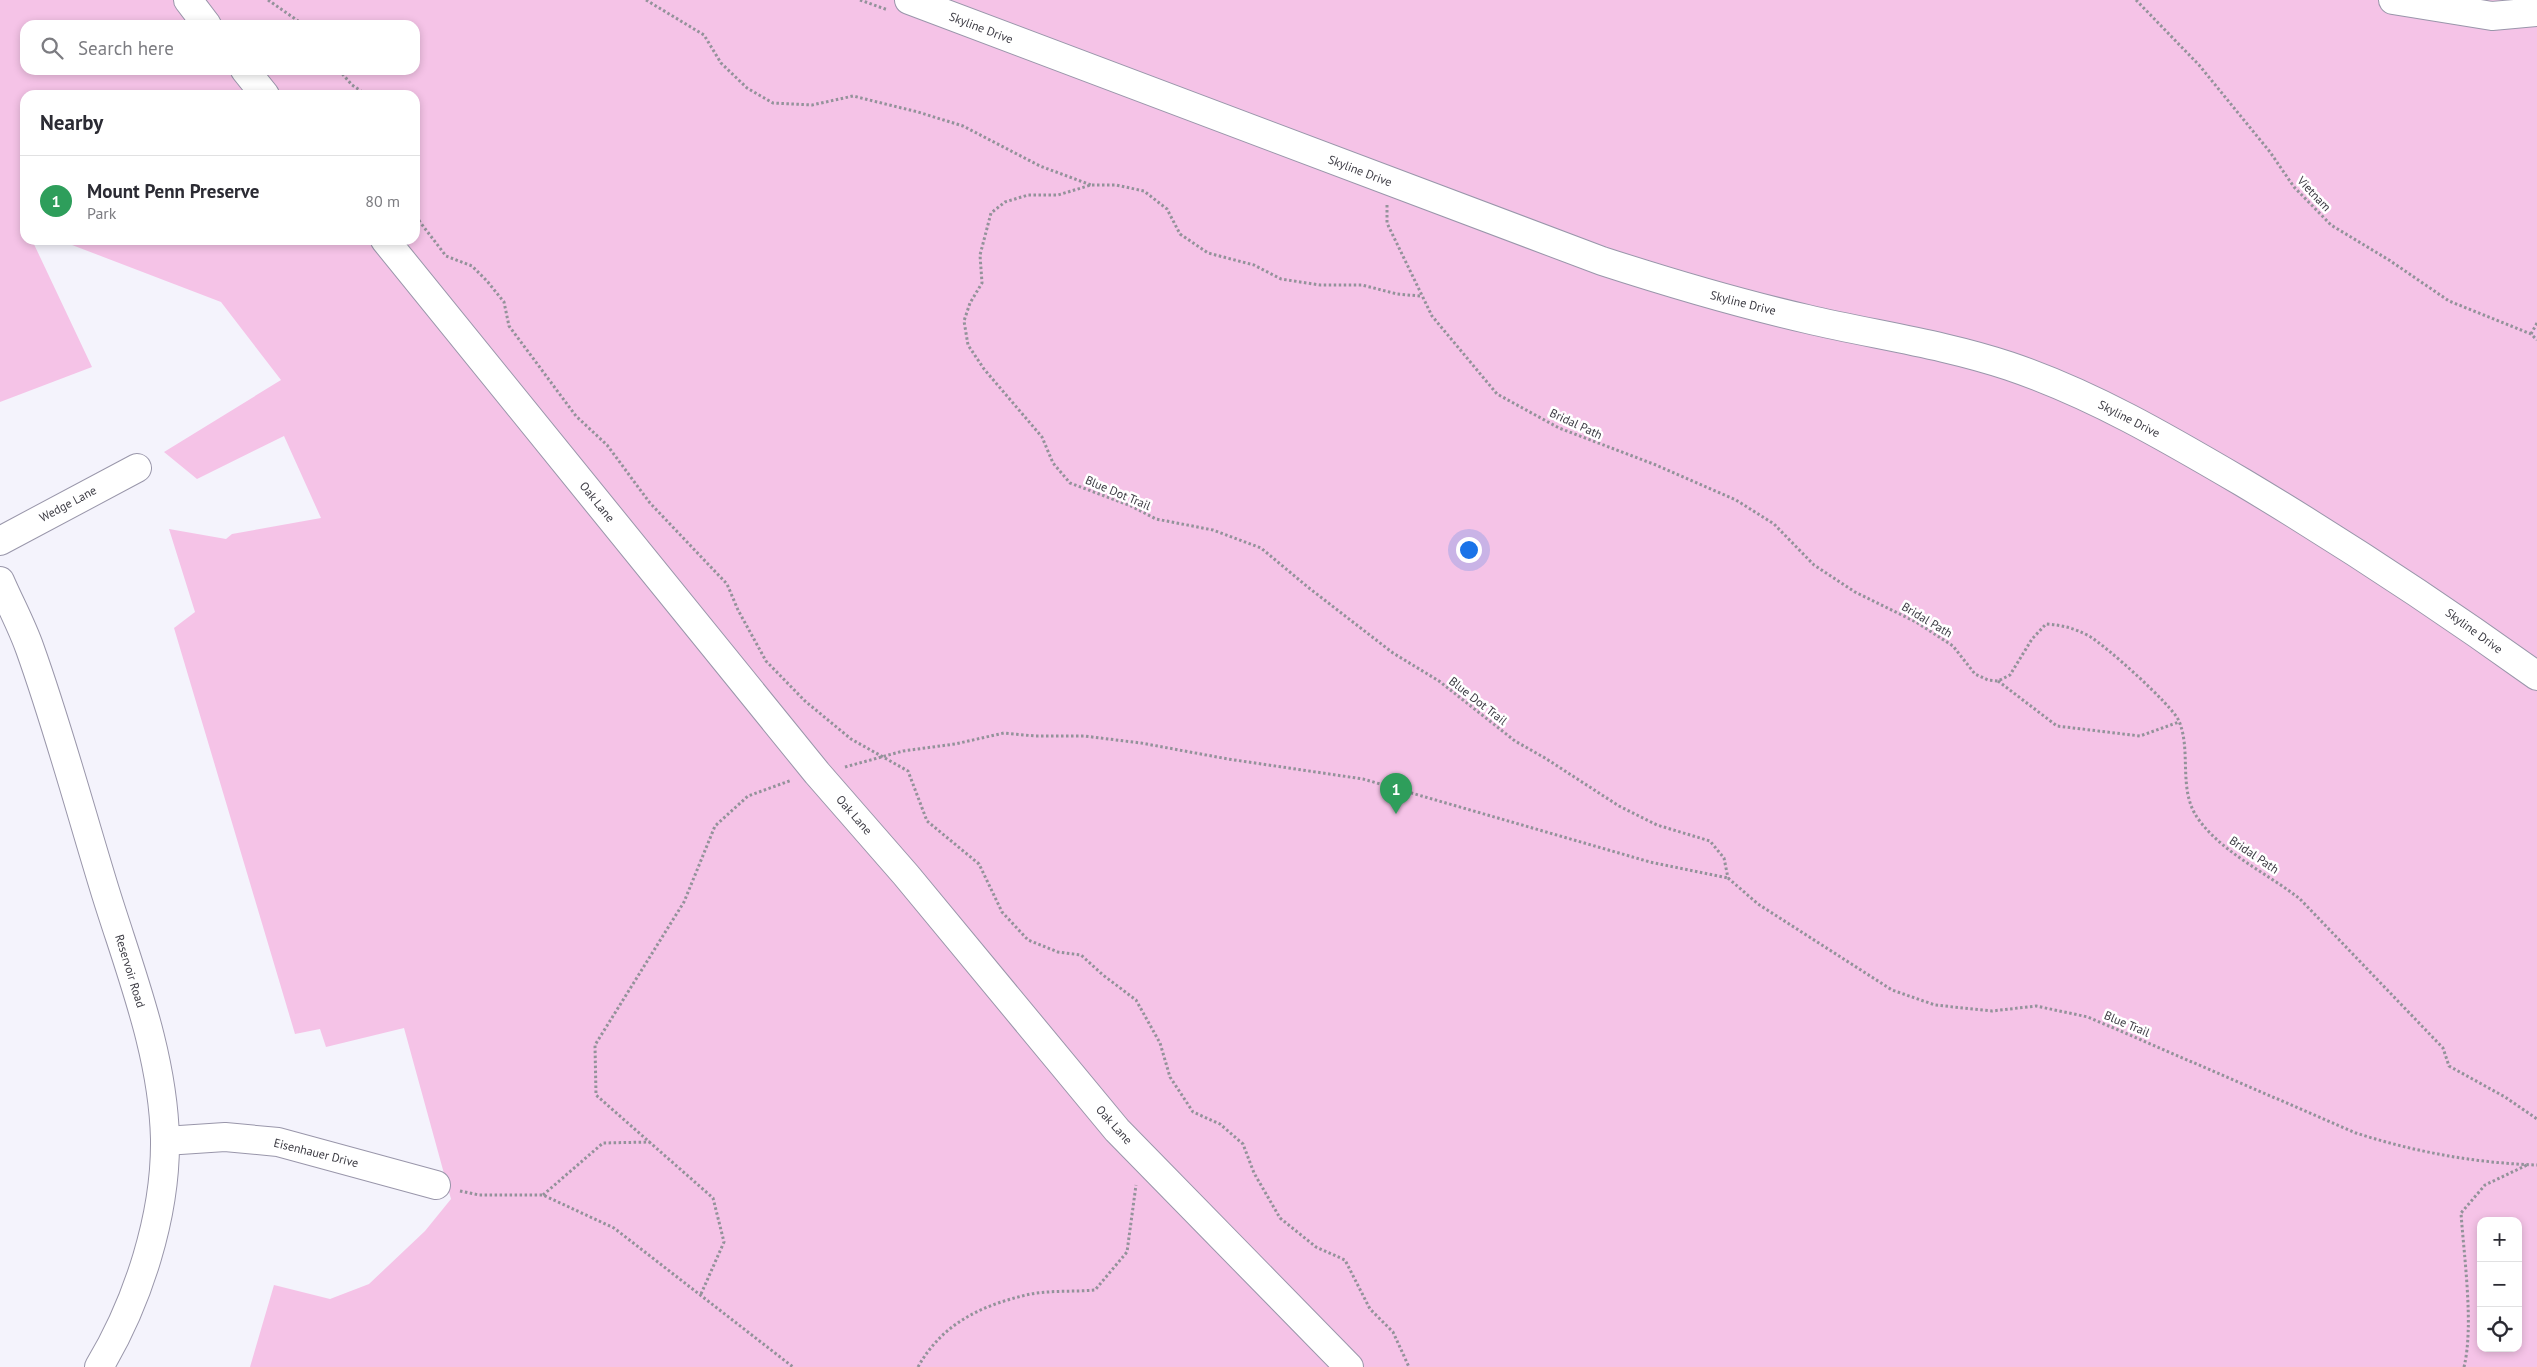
<!DOCTYPE html>
<meta charset="utf-8">
<style>
body{margin:0;font-family:"PT Sans",sans-serif;background:#f2f2f3;color:#2b2b33}
.controls{position:absolute;right:15px;bottom:15px;display:grid;overflow:hidden;border-radius:10px;box-shadow:0 2px 8px #0003}
.controls button{width:45px;height:45px;display:grid;place-items:center;padding:0;border:0;border-bottom:1px solid #e1e1e2;background:#fff;color:#2b2b33;font:25px sans-serif}
.you{position:absolute;left:1468px;top:549px;width:18px;height:18px;margin:-12px;border:4px solid #fff;border-radius:50%;background:#1a73e8;box-shadow:0 0 0 8px #1a73e833}
.badge{display:grid;place-items:center;width:32px;height:32px;border-radius:50%;background:#0b8043;color:#fff;font-size:16px;font-weight:700}
.pin{position:absolute;translate:-50% -41px;filter:drop-shadow(0 1px 2px #0008)}
.pin::after{content:'';position:absolute;top:26px;width:18px;height:15px;background:inherit;clip-path:polygon(0 0,100% 0,50% 100%)}
.list{margin:0;padding:0;list-style:none}
h2{display:flex;justify-content:space-between;align-items:center;height:65px;margin:0;padding:0 20px;font-size:21px}
h2 small{font-size:16px;font-weight:400;color:#7c7c81}
.list li{display:grid;grid-template-columns:32px 1fr auto;gap:15px;align-items:center;box-sizing:border-box;height:90px;padding:0 20px;border-top:1px solid #e1e1e2}
.list b{display:block;font-size:19px;white-space:nowrap}
.list p{margin:0;font-size:16px;white-space:nowrap;color:#7c7c81}
.list em{font-size:16px;font-style:normal;color:#7c7c81}
.icon{flex:none;width:28px;height:28px;fill:none;stroke:currentColor;stroke-width:2;stroke-linecap:round;stroke-linejoin:round}
.map{position:relative;flex:none;width:2537px;height:1367px;overflow:hidden}
.search{position:absolute;background:#fff;box-shadow:0 2px 8px #0003;left:20px;top:20px;width:400px;height:55px;display:flex;align-items:center;gap:12px;box-sizing:border-box;padding:0 18px;border-radius:15px;color:#7c7c81;font-size:19px}
.panel{position:absolute;background:#fff;box-shadow:0 2px 8px #0003;left:20px;top:90px;width:400px;height:155px;border-radius:15px}
.map>svg:first-child{display:block}
</style>
<div class="map">
<svg width="2537" height="1367" viewBox="0 0 2537 1367">
<rect width="100%" height="100%" fill="#f4f3fc"/>
<path fill="#f5c3e7" fill-rule="evenodd" d="M0,0H2537V1367H250L274,1285L330,1299L369,1284L425,1231L451,1199L404,1028L326,1047L320,1029L295,1034L174,628L195,612L169,529L226,539L232,534L321,518L284,436L197,479L164,452L281,380L221,302L59,240H415V95H25V240H32L92,367L0,402ZM25,25H415V70H25ZM2481,1221H2518V1348H2481Z"/>
<g fill="none" stroke-linecap="round" stroke-linejoin="round">
<defs>
<g id="minor">
<path d="M188,0L207,25"/>
<path d="M909,0L1602,261C1670,283 1737,303 1807,319C1875,335 1943,344 2009,366C2092,394 2167,438 2242,482C2344,543 2441,607 2537,676"/>
<path d="M2393,0L2492,16L2537,12"/>
<path d="M245,70L265,95"/>
<path d="M385,240L817,773L906,875L1117,1130L1349,1367"/>
<path d="M0,541L137,468"/>
<path d="M0,581C10,604 22,626 30,649C59,730 81,813 106,894C131,974 163,1054 165,1139C166,1216 138,1302 99,1367"/>
<path d="M165,1141L225,1137L278,1142L436,1185"/>
</g>
</defs>
<use href="#minor" stroke="#9996aa" stroke-width="30"/>
<g stroke="#93929a" stroke-width="3" stroke-dasharray="2.5 2.5" stroke-linecap="butt">
<path d="M268,0L304,25"/>
<path d="M646,0L704,35L721,63L747,88L773,103L812,105L853,96L918,112L963,126L1040,166L1091,185"/>
<path d="M860,0L888,10"/>
<path d="M2136,0L2199,65L2270,152L2294,187L2331,225L2389,260L2449,301L2531,334L2537,340"/>
<path d="M339,70L352,85L367,95"/>
<path d="M1387,205V223L1432,316L1497,394L1559,428L1656,465L1736,500L1774,524L1814,565L1855,592L1916,622L1953,646L1975,674L1988,680L1998,681L2010,675L2032,639L2046,624C2062,625 2074,628 2089,636C2105,645 2172,705 2179,721C2192,752 2177,791 2199,820C2224,854 2267,873 2300,899L2443,1048L2449,1066L2505,1097L2537,1119"/>
<path d="M415,211L420,222L446,256L472,266L487,281L504,302L509,326L576,416L607,445L650,503L727,584L738,610L766,661L805,701L851,739L908,771L927,821L979,864L1002,912L1028,940L1058,952L1081,955L1103,975L1136,1000L1160,1043L1170,1077L1193,1112L1220,1124L1243,1144L1254,1173L1280,1218L1316,1247L1345,1260L1370,1309L1393,1332L1409,1367"/>
<path d="M1420,296L1397,294L1362,285H1320L1281,279L1254,265L1208,253L1180,234L1167,209L1144,191L1116,185H1091L1058,195H1028L1005,202L991,213L980,255L982,283L970,303L964,321L968,345L984,369L1042,437L1053,463L1070,483L1131,506L1156,519L1213,530L1261,548L1309,588L1393,653L1439,681L1515,741L1545,758L1619,806L1657,825L1710,841L1724,858L1728,878"/>
<path d="M2531,334L2537,323"/>
<path d="M1998,681L2057,726L2140,736L2179,722"/>
<path d="M845,767L903,751L955,744L1004,733L1035,736H1084L1141,743L1228,759L1363,779L1650,862L1728,878"/>
<path d="M1728,878L1758,904L1892,990L1935,1005L1992,1011L2036,1006L2088,1017L2356,1133C2415,1152 2475,1163 2537,1165"/>
<path d="M460,1191L479,1195H543L614,1228L793,1367"/>
<path d="M543,1195L603,1143L650,1142"/>
<path d="M701,1294L724,1242L713,1198L596,1095L595,1045L684,902L715,826L748,796L792,780"/>
<path d="M918,1367C942,1324 980,1306 1026,1295C1048,1290 1073,1292 1095,1290L1127,1252L1136,1185"/>
<path d="M2464,1367C2474,1326 2464,1257 2461,1213L2485,1185L2527,1165"/>
</g>
<use href="#minor" stroke="#fff" stroke-width="28"/>
</g>
<g text-anchor="middle" stroke-width="5" stroke-linejoin="round" paint-order="stroke">
<g font-size="12" fill="#3c3b43" stroke="#fff">
<text transform="translate(981 28) rotate(21)" y="4">Skyline Drive</text>
<text transform="translate(1360 171) rotate(21)" y="4">Skyline Drive</text>
<text transform="translate(2314 194) rotate(47)" y="4">Vietnam</text>
<text transform="translate(1743 303) rotate(14)" y="4">Skyline Drive</text>
<text transform="translate(2129 419) rotate(27)" y="4">Skyline Drive</text>
<text transform="translate(1576 424) rotate(25)" y="4">Bridal Path</text>
<text transform="translate(1118 493) rotate(23)" y="4">Blue Dot Trail</text>
<text transform="translate(597 502) rotate(51)" y="4">Oak Lane</text>
<text transform="translate(68 504) rotate(-28)" y="4">Wedge Lane</text>
<text transform="translate(1927 620) rotate(31)" y="4">Bridal Path</text>
<text transform="translate(2474 631) rotate(36)" y="4">Skyline Drive</text>
<text transform="translate(1478 701) rotate(38)" y="4">Blue Dot Trail</text>
<text transform="translate(854 815) rotate(49)" y="4">Oak Lane</text>
<text transform="translate(2254 855) rotate(34)" y="4">Bridal Path</text>
<text transform="translate(130 971) rotate(73)" y="4">Reservoir Road</text>
<text transform="translate(2127 1024) rotate(23)" y="4">Blue Trail</text>
<text transform="translate(1114 1125) rotate(48)" y="4">Oak Lane</text>
<text transform="translate(316 1153) rotate(14)" y="4">Eisenhauer Drive</text>
</g>
</g>
</svg>
<div class="controls">
<button>+</button>
<button>−</button>
<button><svg class="icon" aria-label="locate" viewBox="0 0 24 24"><circle cx="12" cy="12" r="6"/><path d="M12 2v4M12 18v4M2 12h4M18 12h4"/></svg></button>
</div>
<div class="you"></div>
<div class="pin badge" style="left:1396px;top:814px;background:#2e9e5b">1</div>
<div class="search"><svg class="icon" aria-label="search" viewBox="0 0 24 24"><circle cx="10" cy="10" r="6"/><path d="M15 15l6 6"/></svg>Search here</div>
<section class="panel">
<h2>Nearby<small></small></h2>
<ul class="list">
<li><span class="badge" style="background:#2e9e5b">1</span><div><b>Mount Penn Preserve</b><p>Park</p></div><em>80 m</em></li>
</ul>
</section>
</div>
